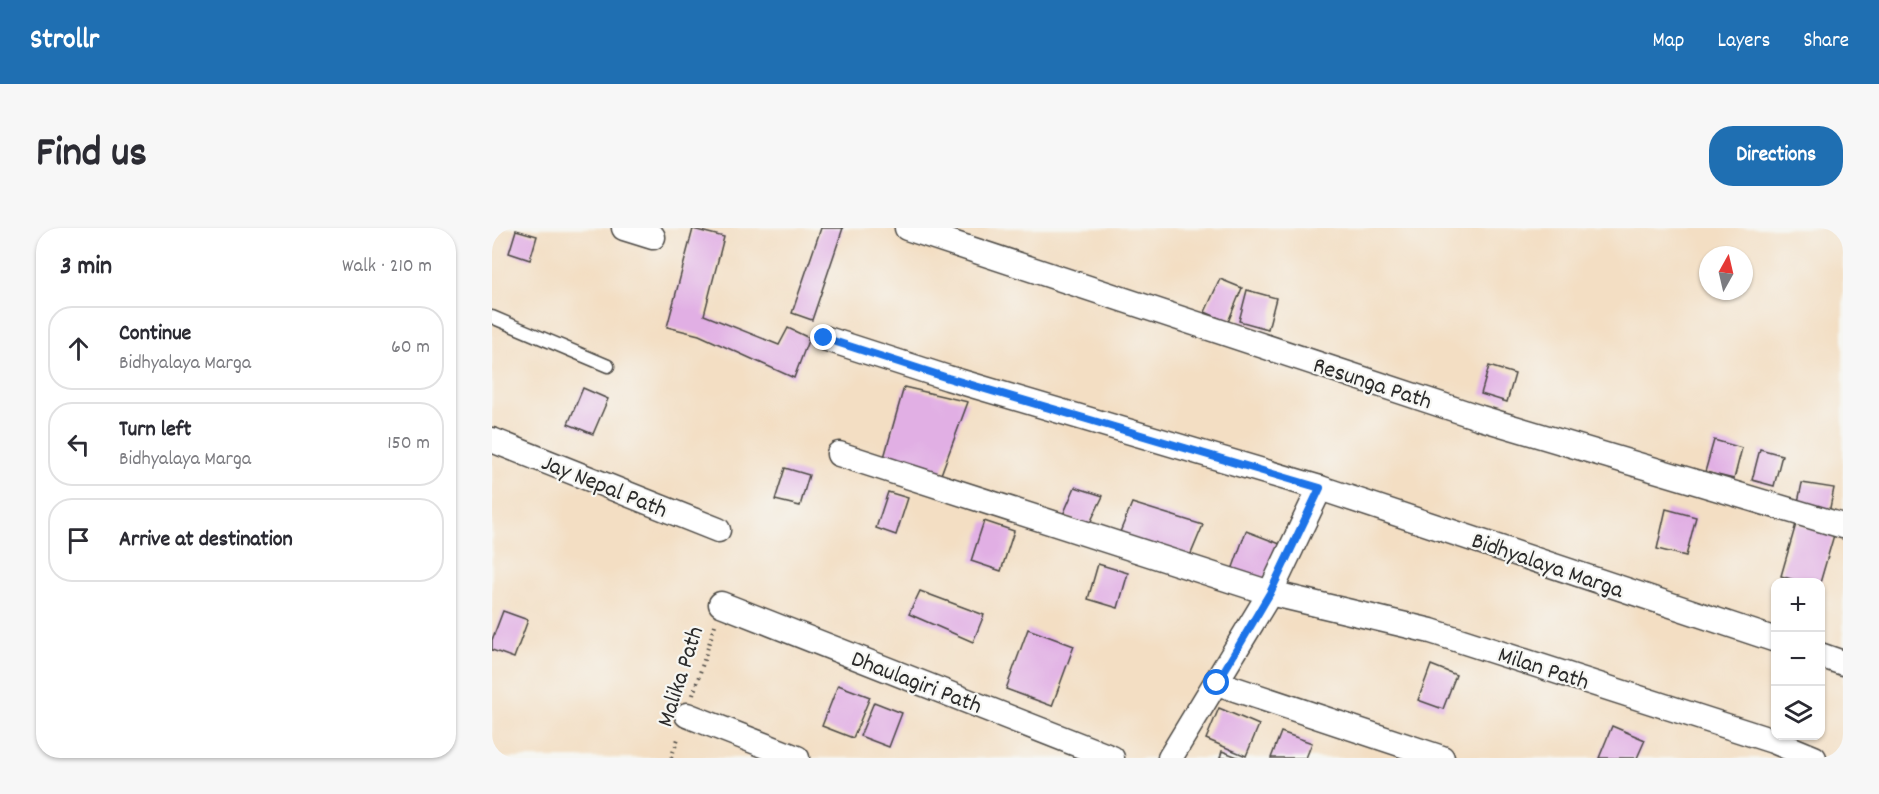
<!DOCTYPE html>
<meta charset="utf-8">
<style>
body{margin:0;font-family:Dekko,sans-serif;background:#f7f7f7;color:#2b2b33}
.controls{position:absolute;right:18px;bottom:18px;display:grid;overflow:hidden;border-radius:12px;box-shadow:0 2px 4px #0004}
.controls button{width:54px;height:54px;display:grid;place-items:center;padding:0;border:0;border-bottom:2px solid #e1e1e2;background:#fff;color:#2b2b33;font:30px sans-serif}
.compass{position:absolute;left:1207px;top:18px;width:54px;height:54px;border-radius:50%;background:#fff;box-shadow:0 2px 4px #0004;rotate:8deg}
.stop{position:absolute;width:18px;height:18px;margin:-14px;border:4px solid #1a73e8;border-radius:50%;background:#fff}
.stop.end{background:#1a73e8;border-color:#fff;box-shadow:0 2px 6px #0008}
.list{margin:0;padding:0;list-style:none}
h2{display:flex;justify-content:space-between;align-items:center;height:78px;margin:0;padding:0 24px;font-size:26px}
h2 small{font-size:20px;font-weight:400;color:#7c7c81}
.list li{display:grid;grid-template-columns:39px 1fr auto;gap:18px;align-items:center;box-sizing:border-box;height:84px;margin:0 12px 12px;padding:0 12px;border:2px solid #e1e1e2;border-radius:24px}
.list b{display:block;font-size:22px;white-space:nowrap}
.list p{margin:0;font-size:20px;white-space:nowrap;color:#7c7c81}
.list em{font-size:20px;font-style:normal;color:#7c7c81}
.icon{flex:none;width:33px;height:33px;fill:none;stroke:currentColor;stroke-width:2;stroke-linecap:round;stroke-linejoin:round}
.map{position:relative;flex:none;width:1351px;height:530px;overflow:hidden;border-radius:24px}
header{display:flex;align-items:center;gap:36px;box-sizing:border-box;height:84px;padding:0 30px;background:#1f6fb2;color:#fff}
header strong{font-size:28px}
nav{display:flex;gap:33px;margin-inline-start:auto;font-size:21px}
.intro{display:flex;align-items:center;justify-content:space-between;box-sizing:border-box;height:144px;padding:0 36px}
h1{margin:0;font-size:42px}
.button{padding:15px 27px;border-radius:24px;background:#1f6fb2;color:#fff;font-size:21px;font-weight:700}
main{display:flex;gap:36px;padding:0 36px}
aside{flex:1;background:#fff;border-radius:24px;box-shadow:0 2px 4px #0004}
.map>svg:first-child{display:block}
</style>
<header>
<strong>Strollr</strong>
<nav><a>Map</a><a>Layers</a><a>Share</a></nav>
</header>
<div class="intro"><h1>Find us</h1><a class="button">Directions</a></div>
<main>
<aside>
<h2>3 min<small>Walk · 210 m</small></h2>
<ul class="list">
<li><svg class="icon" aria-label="ahead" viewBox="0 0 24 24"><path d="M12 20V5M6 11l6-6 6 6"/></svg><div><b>Continue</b><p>Bidhyalaya Marga</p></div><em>60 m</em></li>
<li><svg class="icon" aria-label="left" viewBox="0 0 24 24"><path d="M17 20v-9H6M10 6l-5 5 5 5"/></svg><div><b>Turn left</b><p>Bidhyalaya Marga</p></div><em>150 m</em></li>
<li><svg class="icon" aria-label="arrive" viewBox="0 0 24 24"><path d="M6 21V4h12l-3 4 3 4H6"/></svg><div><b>Arrive at destination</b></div></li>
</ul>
</aside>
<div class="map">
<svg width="1351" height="530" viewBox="0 0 1351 530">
<rect width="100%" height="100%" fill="#f6f6f2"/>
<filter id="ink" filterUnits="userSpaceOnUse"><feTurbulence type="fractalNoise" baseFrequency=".0167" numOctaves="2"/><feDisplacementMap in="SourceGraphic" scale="12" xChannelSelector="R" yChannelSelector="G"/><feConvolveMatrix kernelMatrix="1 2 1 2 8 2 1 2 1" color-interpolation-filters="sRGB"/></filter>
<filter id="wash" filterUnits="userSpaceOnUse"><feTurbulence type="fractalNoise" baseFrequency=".008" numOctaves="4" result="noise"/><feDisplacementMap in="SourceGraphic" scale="24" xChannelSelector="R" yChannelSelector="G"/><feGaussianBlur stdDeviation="1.35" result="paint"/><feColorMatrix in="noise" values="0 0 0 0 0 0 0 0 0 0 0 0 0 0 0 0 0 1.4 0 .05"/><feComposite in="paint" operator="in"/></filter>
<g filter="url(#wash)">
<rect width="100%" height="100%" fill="#f3dec3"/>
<g id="blocks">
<g fill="#e1afe4">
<path d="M329,0H351L320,92L300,85Z"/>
<path d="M201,1L232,9L212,87L287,117L296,100L317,110L302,150L207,107L175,99Z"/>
<path d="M24,2L45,8L38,32L17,25Z"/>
<path d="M728,51L750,60L736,94L713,84Z"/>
<path d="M755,62L784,70L776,101L747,93Z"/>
<path d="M997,138L1023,146L1015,174L989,166Z"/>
<path d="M412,159L476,174L448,249L391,233Z"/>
<path d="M91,160L116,171L101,206L76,196Z"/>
<path d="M1222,212L1250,220L1242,251L1213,244Z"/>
<path d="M1268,221L1290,227L1282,258L1260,252Z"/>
<path d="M293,240L317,247L308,278L283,272Z"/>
<path d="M1310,255L1342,260L1337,285L1305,279Z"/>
<path d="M583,259L611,268L596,299L571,287Z"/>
<path d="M396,264L416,270L404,307L384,300Z"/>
<path d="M640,275L711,297L698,328L626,309Z"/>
<path d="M1174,281L1204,289L1194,328L1165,321Z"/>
<path d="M492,293L522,303L509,343L479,333Z"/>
<path d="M1304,296L1342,307L1328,355H1312L1289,348Z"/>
<path d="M754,303L788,316L771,353L740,342Z"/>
<path d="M606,336L636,345L626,380L596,371Z"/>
<path d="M428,363L492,387L481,414L417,386Z"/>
<path d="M11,383L36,392L22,430L0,422V412Z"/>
<path d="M536,401L582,418L560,478L514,461Z"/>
<path d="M939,437L964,447L951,481L926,472Z"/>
<path d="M346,457L378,469L361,510L330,498Z"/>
<path d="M382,474L410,485L397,519L368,508Z"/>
<path d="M727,480L767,497L754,528L714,511Z"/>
<path d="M1120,498L1153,512L1145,530H1107Z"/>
<path d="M789,504L820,515L814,530H779Z"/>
<path d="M730,523L748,530H728Z"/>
</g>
</g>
</g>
<g filter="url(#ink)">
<use href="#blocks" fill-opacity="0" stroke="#494642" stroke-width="1.5"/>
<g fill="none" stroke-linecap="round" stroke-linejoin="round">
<defs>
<path id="lane" d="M0,89L116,138"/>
<g id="street">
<path d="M132,0L161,9"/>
<path d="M415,0L989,190L1351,298"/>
<path d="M332,110L456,150L828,260L778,365L678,530"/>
<path d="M0,212L226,302"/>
<path d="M347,226L778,365L939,403L1281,513L1322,530"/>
<path d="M828,260L1284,412"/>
<path d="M229,376L620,530"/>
<path d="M1328,427L1351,435"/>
<path d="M725,455L950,530"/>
<path d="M195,487L305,530"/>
</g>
</defs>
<use href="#lane" stroke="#494642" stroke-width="15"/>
<use href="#street" stroke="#494642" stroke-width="27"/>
<g stroke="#494642" stroke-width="4" stroke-dasharray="1.5 4.5" stroke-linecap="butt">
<path d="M201,467L223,397"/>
<path d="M179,530L187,508"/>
</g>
<use href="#lane" stroke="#fff" stroke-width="12"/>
<use href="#street" stroke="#fff" stroke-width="24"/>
</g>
</g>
<g fill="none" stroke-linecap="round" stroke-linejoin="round" filter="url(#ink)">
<path stroke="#1a73e8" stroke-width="8" d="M332,110L456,150L828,260L778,365L725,455"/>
</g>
<g text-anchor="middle" stroke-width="4.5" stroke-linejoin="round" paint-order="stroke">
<g font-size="24" fill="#2b2b2b" stroke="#f6f6f2">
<text transform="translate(881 154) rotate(18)" y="8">Resunga Path</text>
<text transform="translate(113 257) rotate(22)" y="8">Jay Nepal Path</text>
<text transform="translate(1056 336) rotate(19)" y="8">Bidhyalaya Marga</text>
<text transform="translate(1052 439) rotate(18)" y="8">Milan Path</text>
<text transform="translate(187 448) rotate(-72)" y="8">Malika Path</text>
<text transform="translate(425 453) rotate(21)" y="8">Dhaulagiri Path</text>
</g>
</g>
</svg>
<div class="controls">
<button>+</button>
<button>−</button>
<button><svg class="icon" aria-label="layers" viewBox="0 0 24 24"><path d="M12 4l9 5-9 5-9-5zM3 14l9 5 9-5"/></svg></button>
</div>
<svg class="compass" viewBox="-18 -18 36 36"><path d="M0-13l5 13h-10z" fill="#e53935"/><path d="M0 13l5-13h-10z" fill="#7c7c81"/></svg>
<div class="stop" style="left:725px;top:455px"></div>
<div class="stop end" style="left:332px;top:110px"></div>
</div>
</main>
